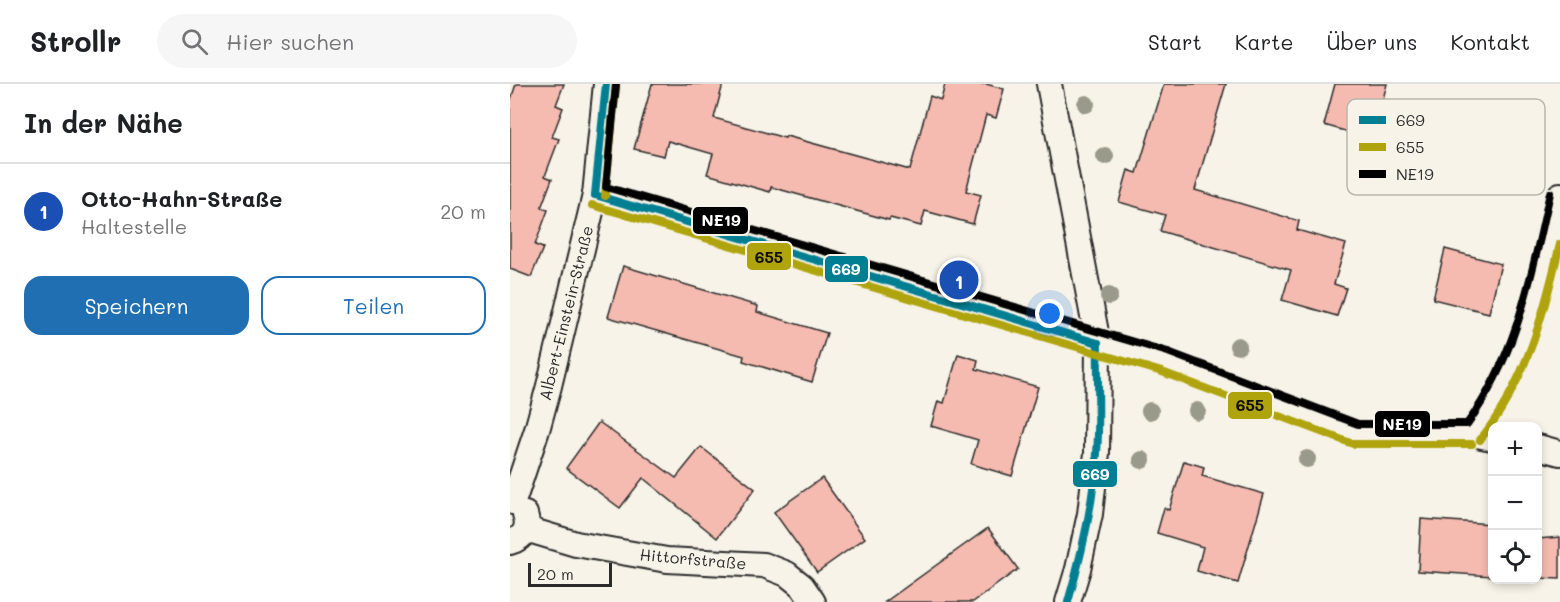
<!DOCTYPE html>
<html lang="de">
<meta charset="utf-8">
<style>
body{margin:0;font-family:Mali,sans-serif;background:#f6f6f6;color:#202124}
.controls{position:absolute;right:18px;bottom:18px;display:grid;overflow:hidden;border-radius:12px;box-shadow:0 3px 9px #0003}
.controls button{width:54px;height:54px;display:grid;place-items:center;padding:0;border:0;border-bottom:2px solid #e0e0e0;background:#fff;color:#202124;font:30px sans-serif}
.scale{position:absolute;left:18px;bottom:15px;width:84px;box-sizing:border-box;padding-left:6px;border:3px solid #2b2b2b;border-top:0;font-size:16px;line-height:21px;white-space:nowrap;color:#2b2b2b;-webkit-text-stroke:4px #f7f3e8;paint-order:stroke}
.you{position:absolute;left:540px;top:230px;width:21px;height:21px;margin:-15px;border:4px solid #fff;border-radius:50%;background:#1a73e8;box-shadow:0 0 0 9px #1a73e833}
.badge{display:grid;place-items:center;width:39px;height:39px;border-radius:50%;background:#1f6fb2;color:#fff;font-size:20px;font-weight:700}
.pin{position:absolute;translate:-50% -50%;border:3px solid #fff;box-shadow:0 2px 6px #0006}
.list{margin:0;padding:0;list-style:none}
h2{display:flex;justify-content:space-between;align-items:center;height:78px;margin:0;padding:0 24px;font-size:26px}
h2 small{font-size:20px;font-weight:400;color:#757577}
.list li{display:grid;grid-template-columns:39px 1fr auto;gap:18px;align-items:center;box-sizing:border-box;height:96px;padding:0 24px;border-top:2px solid #e0e0e0}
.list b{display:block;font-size:22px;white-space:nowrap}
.list p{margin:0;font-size:20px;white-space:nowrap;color:#757577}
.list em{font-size:20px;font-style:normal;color:#757577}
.actions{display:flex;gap:12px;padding:18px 24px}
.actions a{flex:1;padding:14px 0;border:2px solid #1f6fb2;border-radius:18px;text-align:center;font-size:21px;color:#1f6fb2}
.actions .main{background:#1f6fb2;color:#fff}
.icon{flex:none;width:33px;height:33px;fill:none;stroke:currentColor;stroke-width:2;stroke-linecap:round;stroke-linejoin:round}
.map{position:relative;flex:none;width:1050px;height:518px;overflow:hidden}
header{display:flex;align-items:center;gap:36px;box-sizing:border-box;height:84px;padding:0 30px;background:#fff;border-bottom:2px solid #e0e0e0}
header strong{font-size:28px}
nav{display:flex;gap:33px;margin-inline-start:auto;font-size:21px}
.search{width:420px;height:54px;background:#f6f6f6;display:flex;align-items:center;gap:15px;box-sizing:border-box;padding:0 21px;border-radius:33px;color:#757577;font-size:22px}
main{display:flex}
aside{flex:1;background:#fff}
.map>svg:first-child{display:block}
</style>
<header>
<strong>Strollr</strong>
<div class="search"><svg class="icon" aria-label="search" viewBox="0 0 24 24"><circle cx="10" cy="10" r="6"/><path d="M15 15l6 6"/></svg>Hier suchen</div>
<nav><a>Start</a><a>Karte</a><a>Über uns</a><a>Kontakt</a></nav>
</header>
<main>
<aside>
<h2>In der Nähe<small></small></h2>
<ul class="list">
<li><span class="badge" style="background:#1a4fb4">1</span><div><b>Otto-Hahn-Straße</b><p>Haltestelle</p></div><em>20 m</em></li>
</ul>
<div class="actions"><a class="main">Speichern</a><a>Teilen</a></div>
</aside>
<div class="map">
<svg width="1050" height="518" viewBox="0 0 1050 518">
<rect width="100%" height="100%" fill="#f7f3e8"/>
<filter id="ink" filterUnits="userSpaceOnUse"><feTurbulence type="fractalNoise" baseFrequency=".0167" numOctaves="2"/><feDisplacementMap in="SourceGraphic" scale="12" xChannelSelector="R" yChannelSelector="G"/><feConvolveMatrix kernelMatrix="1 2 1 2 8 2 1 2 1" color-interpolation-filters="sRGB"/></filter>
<g filter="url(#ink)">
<g fill="#f5bab0" stroke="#2b2b2b" stroke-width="1.5">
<path d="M6,0H54L46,21L53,24L42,53L49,55L35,92L42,95L31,124L38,126L25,161L33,164L21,193L0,185V18Z"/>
<path d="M142,0H213L204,34L275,54L276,52L400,86L420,12L431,16L435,0H476L494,5L486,34L476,31L456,107L471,111L463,140L415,127L411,142L380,134L379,136L261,103L260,108L197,90L203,70L158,57L154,72L124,65Z"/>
<path d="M654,0H716L685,106L789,137L787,146L836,160L824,200L836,204L827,232L772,216L781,186L650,147L655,131L609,118L618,86L627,89Z"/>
<path d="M825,0H877L870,26L878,28L870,57L814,41Z"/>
<path d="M935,165L991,180L979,229L923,215Z"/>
<path d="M113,182L248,222L247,228L317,249L302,298L233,277L234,272L98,233Z"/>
<path d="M448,270L468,276L466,285L528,303L502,392L461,380L468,356L421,342L428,317L434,319Z"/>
<path d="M89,338L166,394L191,363L245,405L207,454L133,394L110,424L56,384Z"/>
<path d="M674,377L694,383L692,392L754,410L728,499L687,487L693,463L647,449L654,424L659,426Z"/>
<path d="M312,394L355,454L307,488L264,428Z"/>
<path d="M911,435L982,440V492L908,487Z"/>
<path d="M478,444L508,485L463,518H375Z"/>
<path d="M1050,453V495L1028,494V455Z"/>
</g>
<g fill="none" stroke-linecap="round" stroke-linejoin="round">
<defs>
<g id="minor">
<path d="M539,0L588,259L587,369L580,430L568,485L558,518"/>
<path d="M85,111L655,278L846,350H962L982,354"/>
<path d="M962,350C976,332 989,313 999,292C1024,235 1037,171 1050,111"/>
<path d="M1028,363L1050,369"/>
<path d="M3,418L27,346L39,302L85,111L96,0"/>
<path d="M16,445L66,460L157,476L254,481L277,490L292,502L303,518"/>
<path d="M0,458C14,454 20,444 15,430"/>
</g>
</defs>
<use href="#minor" stroke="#2b2b2b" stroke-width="28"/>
<use href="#minor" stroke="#f7f3e8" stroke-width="24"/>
<defs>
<g id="bus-1">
<path d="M85,111L588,259"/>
<path d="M85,111L96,0"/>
<path d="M558,518C572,470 583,420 587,369C590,333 587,296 588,259"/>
</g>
<g id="bus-2">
<path d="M95,112L106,1"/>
<path d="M82,121L652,288L843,360H962"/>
<path d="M970,356C1017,296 1033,233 1050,160"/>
</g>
<path id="bus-3" d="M106,1L96,103L658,268L848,340H957C1007,273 1022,189 1040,109"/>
</defs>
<use href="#bus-1" stroke="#f7f3e8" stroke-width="12"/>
<use href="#bus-2" stroke="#f7f3e8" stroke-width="12"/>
<use href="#bus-3" stroke="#f7f3e8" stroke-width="12"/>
<use href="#bus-1" stroke="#007e92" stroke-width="8"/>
<use href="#bus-2" stroke="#afa40b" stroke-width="8"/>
<use href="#bus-3" stroke="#000" stroke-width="8"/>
</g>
<g fill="#9a9a8c">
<circle cx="576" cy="20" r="9"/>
<circle cx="595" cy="72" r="9"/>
<circle cx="599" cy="212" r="9"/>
<circle cx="728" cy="262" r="9"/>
<circle cx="640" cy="327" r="9"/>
<circle cx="687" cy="327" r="9"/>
<circle cx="797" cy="375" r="9"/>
<circle cx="632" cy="376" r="9"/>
</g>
</g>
<g text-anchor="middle" stroke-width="6" stroke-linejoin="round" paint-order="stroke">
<g font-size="16" fill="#2b2b2b" stroke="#f7f3e8">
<text transform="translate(56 229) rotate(-76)" y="6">Albert-Einstein-Straße</text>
<text transform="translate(183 475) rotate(5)" y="6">Hittorfstraße</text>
</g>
</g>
<rect x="837" y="15" width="198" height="96" rx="9" fill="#f7f3e8" stroke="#bab7af" stroke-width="1.5"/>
<rect x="849" y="32" width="27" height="8" fill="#007e92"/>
<rect x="849" y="59" width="27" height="8" fill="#afa40b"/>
<rect x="849" y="86" width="27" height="8" fill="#000"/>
<g font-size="16" fill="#2b2b2b">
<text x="886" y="42">669</text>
<text x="886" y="69">655</text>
<text x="886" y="96">NE19</text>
</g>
<g stroke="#f7f3e8" stroke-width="2">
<rect x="182" y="122" width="57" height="29" rx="6" fill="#000"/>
<rect x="236" y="158" width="46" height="29" rx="6" fill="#afa40b"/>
<rect x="314" y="171" width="45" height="28" rx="6" fill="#007e92"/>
<rect x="717" y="307" width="46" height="29" rx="6" fill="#afa40b"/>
<rect x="864" y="326" width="57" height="28" rx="6" fill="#000"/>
<rect x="562" y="376" width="46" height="28" rx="6" fill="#007e92"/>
</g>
<g font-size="16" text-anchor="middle" font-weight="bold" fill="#fff">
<text x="211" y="142">NE19</text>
<text x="336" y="191">669</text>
<text x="892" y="346">NE19</text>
<text x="585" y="396">669</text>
</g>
<g font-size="16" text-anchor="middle" font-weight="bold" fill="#111">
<text x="259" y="179">655</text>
<text x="740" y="327">655</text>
</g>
</svg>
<div class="controls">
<button>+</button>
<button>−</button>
<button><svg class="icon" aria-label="locate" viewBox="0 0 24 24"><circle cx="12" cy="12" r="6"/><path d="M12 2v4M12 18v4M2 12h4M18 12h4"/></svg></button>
</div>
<div class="scale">20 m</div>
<div class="you"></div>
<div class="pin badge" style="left:449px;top:196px;background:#1a4fb4">1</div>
</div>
</main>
